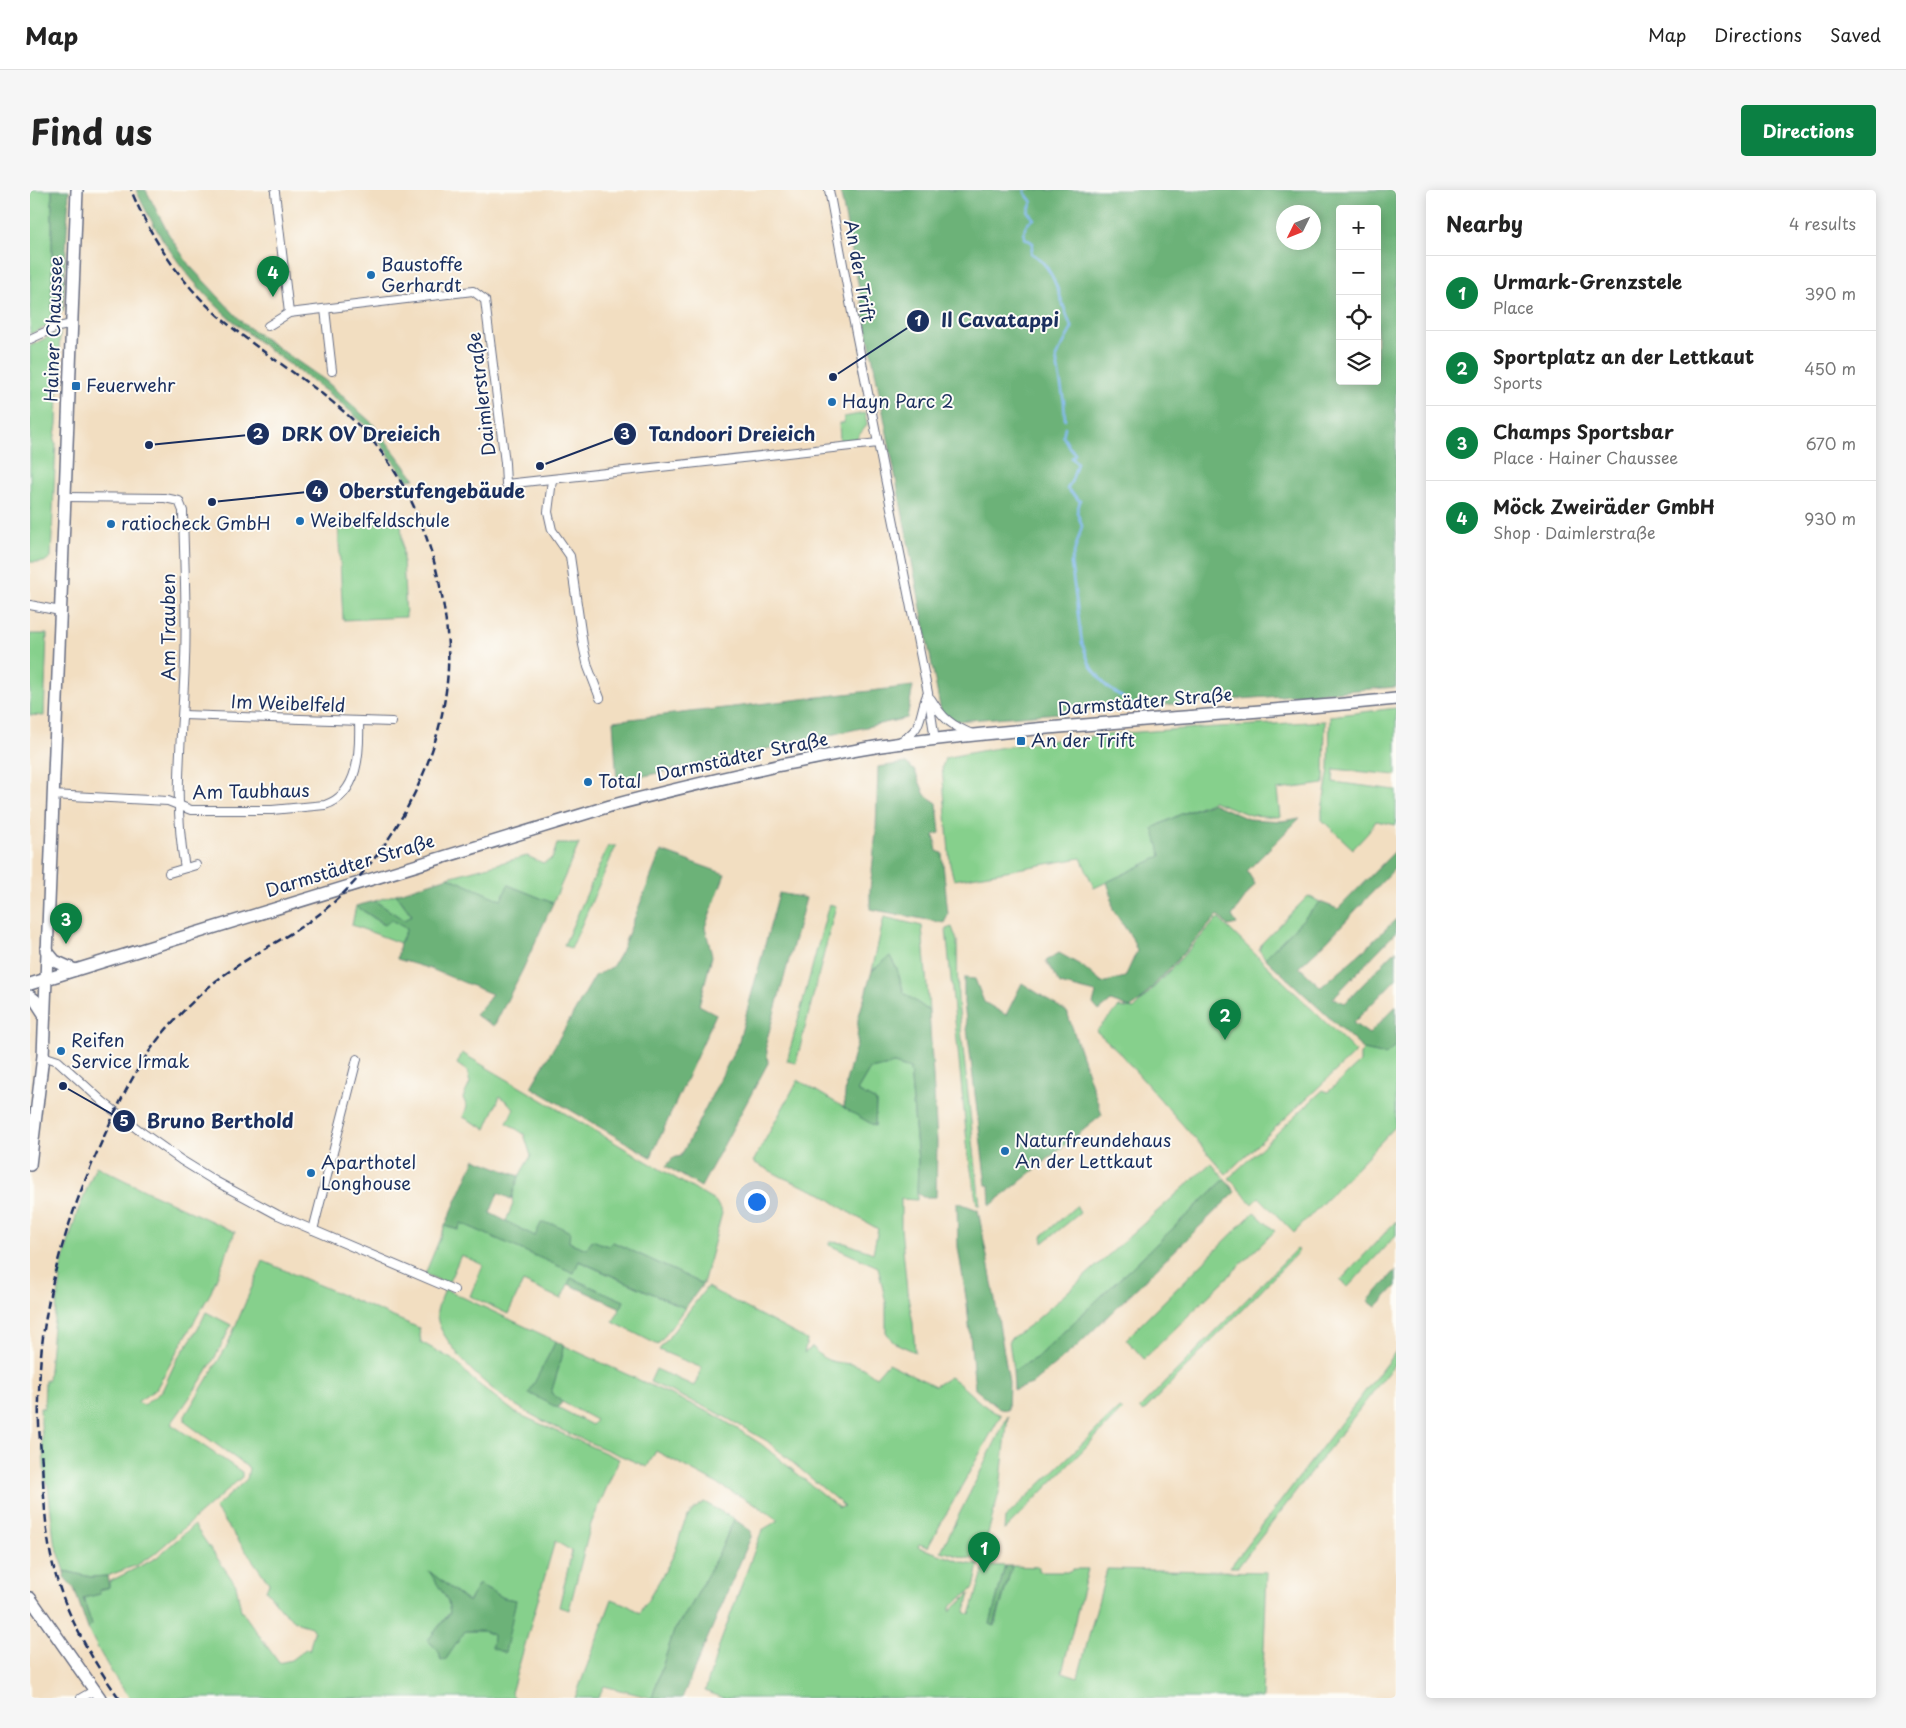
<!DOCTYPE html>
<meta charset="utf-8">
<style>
body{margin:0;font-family:"Playpen Sans",sans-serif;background:#f6f6f6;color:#222}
.controls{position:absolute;right:15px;top:15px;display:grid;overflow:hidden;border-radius:5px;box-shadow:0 2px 12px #0003}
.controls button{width:45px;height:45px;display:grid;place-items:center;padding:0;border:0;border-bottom:1px solid #e0e0e0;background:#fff;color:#222;font:25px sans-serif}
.compass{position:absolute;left:1246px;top:15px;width:45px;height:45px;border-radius:50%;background:#fff;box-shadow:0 2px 12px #0003;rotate:227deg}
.you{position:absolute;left:726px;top:1011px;width:18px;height:18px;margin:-12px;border:4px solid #fff;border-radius:50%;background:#1a73e8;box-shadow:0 0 0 8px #1a73e833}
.badge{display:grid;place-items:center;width:32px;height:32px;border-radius:50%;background:#0b8043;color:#fff;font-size:16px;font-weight:700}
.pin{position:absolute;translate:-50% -41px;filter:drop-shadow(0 1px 2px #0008)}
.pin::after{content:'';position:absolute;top:26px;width:18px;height:15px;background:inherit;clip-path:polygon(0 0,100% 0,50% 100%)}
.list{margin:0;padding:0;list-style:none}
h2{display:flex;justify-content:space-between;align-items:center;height:65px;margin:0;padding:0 20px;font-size:21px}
h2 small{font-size:16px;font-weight:400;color:#767676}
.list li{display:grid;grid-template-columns:32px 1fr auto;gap:15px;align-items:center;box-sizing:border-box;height:75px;padding:0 20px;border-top:1px solid #e0e0e0}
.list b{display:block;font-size:19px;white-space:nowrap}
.list p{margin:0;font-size:16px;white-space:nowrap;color:#767676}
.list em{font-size:16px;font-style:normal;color:#767676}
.icon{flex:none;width:28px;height:28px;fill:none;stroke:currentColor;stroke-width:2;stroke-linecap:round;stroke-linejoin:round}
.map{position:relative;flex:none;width:1366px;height:1508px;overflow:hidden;border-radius:5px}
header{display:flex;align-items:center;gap:30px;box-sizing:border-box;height:70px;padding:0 25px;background:#fff;border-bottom:1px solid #e0e0e0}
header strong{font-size:24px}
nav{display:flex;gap:28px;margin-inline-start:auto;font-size:18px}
.intro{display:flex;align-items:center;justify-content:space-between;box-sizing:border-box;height:120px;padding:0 30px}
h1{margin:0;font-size:35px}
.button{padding:12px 22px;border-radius:5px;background:#0b8043;color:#fff;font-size:18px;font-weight:700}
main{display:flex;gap:30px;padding:0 30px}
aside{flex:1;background:#fff;border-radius:5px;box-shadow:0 2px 12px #0003}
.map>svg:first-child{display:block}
</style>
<header>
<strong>Map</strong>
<nav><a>Map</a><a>Directions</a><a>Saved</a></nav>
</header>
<div class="intro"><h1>Find us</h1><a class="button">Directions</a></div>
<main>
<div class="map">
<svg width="1366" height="1508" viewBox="0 0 1366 1508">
<rect width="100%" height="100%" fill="#fdfcf7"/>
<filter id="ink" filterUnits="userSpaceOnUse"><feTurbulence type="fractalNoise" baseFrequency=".02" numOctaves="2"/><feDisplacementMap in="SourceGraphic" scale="10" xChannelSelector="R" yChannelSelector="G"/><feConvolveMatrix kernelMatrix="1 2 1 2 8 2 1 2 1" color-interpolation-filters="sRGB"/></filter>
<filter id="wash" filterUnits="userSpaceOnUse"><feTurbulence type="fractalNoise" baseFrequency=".0096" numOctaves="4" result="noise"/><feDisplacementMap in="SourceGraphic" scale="20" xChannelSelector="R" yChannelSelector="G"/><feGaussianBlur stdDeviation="1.12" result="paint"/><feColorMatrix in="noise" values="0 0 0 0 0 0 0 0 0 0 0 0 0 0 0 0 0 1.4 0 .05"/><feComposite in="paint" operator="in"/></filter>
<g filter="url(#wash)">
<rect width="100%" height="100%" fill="#f2dec1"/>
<g fill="#86d08c" stroke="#508075" fill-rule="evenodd">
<path d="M0,0H22V125L27,132L0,144Z"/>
<path d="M30,141L27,234L24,251L26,253L21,367L14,372H0V156Z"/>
<path d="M835,223L837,235L826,249L810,251L809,233H814V227Z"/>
<path d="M371,329L376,427L313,430L308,332Z"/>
<path d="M0,444H17L14,526L0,525Z"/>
<path d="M1366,518V585L1304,579L1303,592L1366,600V635L1346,631L1338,643L1323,659L1292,630V620L1299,579L1300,526Z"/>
<path d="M1295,531L1294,594L1247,600L1250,627L1220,625L1183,611L1149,625L1123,638L1132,666L1064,698L1051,668L924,690L920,675L912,577L915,568C1039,541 1169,539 1295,531Z"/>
<path d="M527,654H549L523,713L478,695L472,711L418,687L497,666L513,673L522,669Z"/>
<path d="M578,656H586L541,759L534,755Z"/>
<path d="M366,704L382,726L374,730L345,711Z"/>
<path d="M1278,706L1290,712L1235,768L1229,760L1232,753Z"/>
<path d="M799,714L806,716L766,873L757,871Z"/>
<path d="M326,716L354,735L360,729L377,739L370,753L322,735Z"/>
<path d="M854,727L892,736L899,821L874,803L867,779L860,767L842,781Z"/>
<path d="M1188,728L1326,862L1196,984L1086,859L1066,841L1089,817L1104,819Z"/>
<path d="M922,737L927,751L928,812L950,1015H947L938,962L916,739Z"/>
<path d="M1366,855V936L1264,1043L1229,1007L1222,1014L1199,988L1293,900L1298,902L1330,872V864L1334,860L1356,865Z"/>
<path d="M432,863L686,1012L692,1023L673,1094L583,1052L578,1056L557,1059L538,1052L505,1047L476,1031L483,1014C479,1001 494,977 501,966L494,944L477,933L484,918L470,906L456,939L433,927L437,917L433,908L440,893L437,881L427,874Z"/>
<path d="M864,874L880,879L888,971L887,1010L871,1009V1038L877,1101L883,1133L885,1162L863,1152L856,1142V1113L848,1077L799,1055V1052L815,1053L843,1063L848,1039L820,1023L792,1004L754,988L723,972L768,890L845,936L846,911L827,901L840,879Z"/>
<path d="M1181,973L1195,989L1006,1168L983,1181L979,1150L1004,1132Z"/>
<path d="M66,976L116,1001L205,1042L181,1102L126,1199L107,1212L114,1215L132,1201L146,1171L168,1139L176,1122L201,1135C186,1170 164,1202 141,1234L212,1282V1287L123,1365L107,1375L77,1386L61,1387L35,1381L24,1350L18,1295L15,1291L10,1218H14L15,1190H18L23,1137L31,1089L28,1088L47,1023Z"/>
<path d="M1046,1016L1050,1023L1013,1053L1012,1046Z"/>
<path d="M1224,1022L1245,1041L1114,1169L1096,1149Z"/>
<path d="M1366,1031V1045L1318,1097L1310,1091Z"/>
<path d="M431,1033L543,1082L548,1071L655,1118L628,1155L583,1132L594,1111L541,1088L531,1109L493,1092L478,1124L440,1106L453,1075L431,1065L418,1094L395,1084L415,1036L428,1040Z"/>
<path d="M1266,1059L1269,1061L1113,1222L1109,1219Z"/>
<path d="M233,1071L389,1138L391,1152L425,1171L443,1190L486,1223L589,1269L561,1334L539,1420L529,1417L542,1361L525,1351L481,1503L485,1508H100C83,1487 70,1463 58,1439L62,1435L53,1408L70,1404L69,1400L79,1397V1392L126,1368L164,1335L206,1395L211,1420L249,1473L261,1470L277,1458L279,1461L284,1442L281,1437L268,1433L253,1421L236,1400L239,1393L185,1318L217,1289L219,1278L155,1232V1226L197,1156ZM400,1382L438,1412L449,1394L474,1408L486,1410L464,1445L453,1441H435L416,1469L411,1471L409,1462L398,1450L420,1422L418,1411Z"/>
<path d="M677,1097L777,1150L774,1163L783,1157C795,1175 808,1171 825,1175C832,1176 840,1183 846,1187L858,1173L905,1196L920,1187C937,1198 952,1218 971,1225L898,1357L889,1354L888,1357L938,1374L949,1375L944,1398L920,1417V1421L940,1404L935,1422L940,1425L955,1375L975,1376L960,1434L965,1436L982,1376L1009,1377V1382H1040L1043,1379H1058L1032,1482L1048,1487L1077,1379L1237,1382L1232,1508H694L675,1501L689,1456L732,1340L749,1330L723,1313L626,1261L617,1277C547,1246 466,1221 421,1155C414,1145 406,1134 407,1121C408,1114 413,1106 415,1099L526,1151L500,1203L562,1235L566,1230L532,1212L521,1203L532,1167L533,1155L687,1226L731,1254L809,1318L814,1316L737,1251L688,1223L620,1192L626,1179L664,1196L672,1178L629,1160Z"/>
<path d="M1366,1161V1172L1208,1377H1200Z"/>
<path d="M1089,1218L1092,1220L974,1341L975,1328Z"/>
<path d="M978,1226L970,1299L951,1369L936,1368L911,1361Z"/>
<path d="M674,1312L704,1329L691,1359L662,1414L644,1441L622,1508L574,1496L568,1508H545L582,1409L597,1415L610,1423C621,1405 632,1387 642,1368C654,1344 648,1328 674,1312Z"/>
</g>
<g fill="#6cb278" stroke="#44706b" fill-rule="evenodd">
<path d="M22,0H39L33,121L22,125Z"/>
<path d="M106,0H116L138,43L159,75L214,134L296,191L343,234L385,289L377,290C363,272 351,252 336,236C297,197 249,170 208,135C164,99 129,51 106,0Z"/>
<path d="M810,0H1366V497L913,532ZM1310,19H1347V191H1310ZM1254,22H1284V52H1254Z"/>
<path d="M883,496L877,528L587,592L583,531Z"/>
<path d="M876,573L885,581L895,605L907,613L910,643L904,645L907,661L912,663L918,725L914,733L840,719V700L846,642L848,577Z"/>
<path d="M1182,613L1218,629L1252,631L1270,628L1217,681L1225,694L1202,726L1207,734L1198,736L1188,725L1110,811L1100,818L1081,811L1069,821L1063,814L1066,803L1030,794L1016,771L1029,763L1052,776L1072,793L1095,787L1107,761L1102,748L1083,720L1081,704L1077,692L1131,666L1123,638L1149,625Z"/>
<path d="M1366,660V677L1296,752L1269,777L1291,797L1335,759L1366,729V742L1303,808L1315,813L1366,760V789L1323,833L1339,844L1366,816V855L1356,865L1334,860L1235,768L1290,712L1308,719Z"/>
<path d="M631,661L695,684L675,737L682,766L669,815L686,824L621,967L501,897L565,786L582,777L591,762Z"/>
<path d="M418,687L471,710L478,695L523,713L493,779L464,836L445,825L458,810L462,804L401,779L367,769L370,753L377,739L361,730L355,735L326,716L345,711L374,730L382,725L366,704Z"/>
<path d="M749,703L776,708L736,853L738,873L671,997L636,976L643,968L651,966L708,854Z"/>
<path d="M860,766L867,779L874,803L899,821L907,952L906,1007H893L887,1003L888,971L880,879L864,874L840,879L827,901L846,911L845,936L814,918L816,891L827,853L828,829L842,781Z"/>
<path d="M934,788L945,789L954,812L976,825L992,793L1037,822L1072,925L960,1016L959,995H956L934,813Z"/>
<path d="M445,969L489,986L481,1009L468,1003L460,1023L505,1046L511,1033L524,1034L540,1042L539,1052L556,1059L562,1050L578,1056L583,1052L673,1094L655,1118L549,1071L544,1083L431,1033L428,1040L415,1036Z"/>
<path d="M1195,989L1205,1002L1046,1157L1002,1194L984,1200L983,1181L1006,1168Z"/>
<path d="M927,1012L948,1020L961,1087L979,1192L978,1220L970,1219L945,1199L937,1114L928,1057Z"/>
<path d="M1366,1080V1096L1346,1117L1338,1111Z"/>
<path d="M541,1088L594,1111L591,1118L538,1094Z"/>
<path d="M526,1151L533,1155L532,1167L521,1203L532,1212L528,1218L499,1203Z"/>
<path d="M704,1329L721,1341V1347L652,1508H622L644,1441L662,1414L691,1359Z"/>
<path d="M975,1376H982L964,1436L960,1434Z"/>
<path d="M35,1381L61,1387L77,1386L79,1397L69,1400L70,1404L53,1408L62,1435L58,1439L44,1398L34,1387Z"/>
<path d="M399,1381L438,1412L449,1394L474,1408L486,1410L475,1463L462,1458L463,1445L453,1441H435L416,1469L411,1471L409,1462L398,1450L420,1423L418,1411Z"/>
</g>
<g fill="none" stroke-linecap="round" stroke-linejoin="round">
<g stroke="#7fb7ef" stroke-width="2.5">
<path d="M995,0V3L1002,12L998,22L1004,29C996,33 993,40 995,48L1003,53L1001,63C1027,77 1030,114 1042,138L1026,167L1034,212L1035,229"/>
<path d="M1035,237L1033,246L1039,257L1045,263L1042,268L1047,273L1042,290L1037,299L1050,311L1047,322L1052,336L1041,373L1052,453L1060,475L1076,496L1102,514"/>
</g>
</g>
</g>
<g filter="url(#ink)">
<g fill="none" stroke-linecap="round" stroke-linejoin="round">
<defs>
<g id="street">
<path d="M799,0L823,128L898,503L905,550"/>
<path d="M245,2L259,123"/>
<path d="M295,119L302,181"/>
<path d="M238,136L259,123L443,101L455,110L475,273L476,294L848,253"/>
<path d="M0,149L24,138L42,134"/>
<path d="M522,290L518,322L522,340L540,366L553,455L558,477L570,508"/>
<path d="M35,307L135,308L149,311L153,321C154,371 157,420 155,470C153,539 142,610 155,678"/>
<path d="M0,415L30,421"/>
<path d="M901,509C913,529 921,535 942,544"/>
<path d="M153,525L362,532"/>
<path d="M869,552C894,539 888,527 897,505"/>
<path d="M22,605L138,611L161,620H242L295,615C329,604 330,561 329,531"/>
<path d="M139,683L166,675"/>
<path d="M13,866L28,871L73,912L110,941L151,970L185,991L248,1025L424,1100"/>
<path d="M283,1040L327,869"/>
<path d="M51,1508L65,1500"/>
</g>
<g id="secondary">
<path d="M16,760L25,771L45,780"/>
<path d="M0,794L580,616C637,601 693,588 751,575C789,568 826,559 865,554C1031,533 1199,526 1366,509"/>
<path d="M0,806L5,810L14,824"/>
<path d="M0,975L13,866L47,0"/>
<path d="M0,1408L70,1508"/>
</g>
</defs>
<use href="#street" stroke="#666c81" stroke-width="10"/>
<use href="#secondary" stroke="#666c81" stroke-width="14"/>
<use href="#street" stroke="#fff" stroke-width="8"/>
<use href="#secondary" stroke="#fff" stroke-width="11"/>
<path stroke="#1b2f5e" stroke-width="2.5" stroke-dasharray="8 4" stroke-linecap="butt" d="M89,1508C60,1467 33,1420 22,1371C15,1339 14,1306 12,1273C10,1252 8,1231 9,1210C9,1125 31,1045 65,967C85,921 106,873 140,835C154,820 170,804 186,791C214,769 247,753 277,733C360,677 423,557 418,456C413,373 383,287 322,229C278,188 224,160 181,119C146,86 119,44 101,0"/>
</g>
</g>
<g fill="#1f6fb2" stroke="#fdfcf7" stroke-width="2">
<circle cx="341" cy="85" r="5"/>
<rect x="41" y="191" width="10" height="10" rx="2.5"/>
<circle cx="802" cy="212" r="5"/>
<circle cx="270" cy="331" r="5"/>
<circle cx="81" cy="334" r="5"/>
<rect x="986" y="546" width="10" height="10" rx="2.5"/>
<circle cx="558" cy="592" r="5"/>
<circle cx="31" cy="861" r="5"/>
<circle cx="975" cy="961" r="5"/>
<circle cx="281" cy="983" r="5"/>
</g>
<g text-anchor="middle" stroke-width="4" stroke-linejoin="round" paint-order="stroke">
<g font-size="18" fill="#1b2f5e" stroke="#fdfcf7" text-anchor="start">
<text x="351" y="81">Baustoffe<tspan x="351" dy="21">Gerhardt</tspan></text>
<text x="56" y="202">Feuerwehr</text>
<text x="812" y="218">Hayn Parc 2</text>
<text x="280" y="337">Weibelfeldschule</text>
<text x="91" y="340">ratiocheck GmbH</text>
<text x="1001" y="557">An der Trift</text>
<text x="568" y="598">Total</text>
<text x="41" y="857">Reifen<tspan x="41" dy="21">Service Irmak</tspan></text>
<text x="985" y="957">Naturfreundehaus<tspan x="985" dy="21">An der Lettkaut</tspan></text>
<text x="291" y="979">Aparthotel<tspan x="291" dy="21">Longhouse</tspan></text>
</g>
<g font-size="18" fill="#1b2f5e" stroke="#fdfcf7">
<text transform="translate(829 81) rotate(80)" y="6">An der Trift</text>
<text transform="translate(24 139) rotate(-88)" y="6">Hainer Chaussee</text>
<text transform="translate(452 204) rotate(-97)" y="6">Daimlerstraße</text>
<text transform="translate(139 437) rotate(-90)" y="6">Am Trauben</text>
<text transform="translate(1115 512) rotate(-5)" y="6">Darmstädter Straße</text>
<text transform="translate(258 514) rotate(2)" y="6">Im Weibelfeld</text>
<text transform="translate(712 567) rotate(-12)" y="6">Darmstädter Straße</text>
<text transform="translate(221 602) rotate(-1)" y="6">Am Taubhaus</text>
<text transform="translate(320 676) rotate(-17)" y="6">Darmstädter Straße</text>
</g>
</g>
<path fill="none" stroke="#1b2f5e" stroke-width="2" d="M803 187L888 131M119 255L228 244M510 276L595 244M182 312L287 301M33 896L94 931"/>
<g fill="#1b2f5e" stroke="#fdfcf7" stroke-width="2">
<circle cx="803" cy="187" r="5"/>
<circle cx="119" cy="255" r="5"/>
<circle cx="510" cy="276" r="5"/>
<circle cx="182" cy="312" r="5"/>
<circle cx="33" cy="896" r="5"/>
<circle cx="888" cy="131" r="12"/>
<circle cx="228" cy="244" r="12"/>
<circle cx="595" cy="244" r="12"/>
<circle cx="287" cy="301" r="12"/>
<circle cx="94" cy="931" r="12"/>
</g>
<g font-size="15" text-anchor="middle" font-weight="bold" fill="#fff">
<text x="888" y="136">1</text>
<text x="228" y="249">2</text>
<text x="595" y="249">3</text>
<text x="287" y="307">4</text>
<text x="94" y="936">5</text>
</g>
<g font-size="19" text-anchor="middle" font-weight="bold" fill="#1b2f5e" stroke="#fdfcf7" stroke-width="4" stroke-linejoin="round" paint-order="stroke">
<text x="970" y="137">Il Cavatappi</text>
<text x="331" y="251">DRK OV Dreieich</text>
<text x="702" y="251">Tandoori Dreieich</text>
<text x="402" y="308">Oberstufengebäude</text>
<text x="190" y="938">Bruno Berthold</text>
</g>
</svg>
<div class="controls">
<button>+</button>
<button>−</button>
<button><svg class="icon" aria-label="locate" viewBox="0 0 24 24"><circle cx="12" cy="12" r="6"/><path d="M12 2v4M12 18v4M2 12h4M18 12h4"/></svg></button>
<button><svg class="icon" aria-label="layers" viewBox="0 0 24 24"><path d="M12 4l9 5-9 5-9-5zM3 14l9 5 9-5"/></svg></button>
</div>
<svg class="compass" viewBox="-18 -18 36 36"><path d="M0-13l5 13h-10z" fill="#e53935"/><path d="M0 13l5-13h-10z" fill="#767676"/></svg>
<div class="you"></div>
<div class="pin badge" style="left:954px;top:1383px">1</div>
<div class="pin badge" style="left:1195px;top:850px">2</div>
<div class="pin badge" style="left:36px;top:754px">3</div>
<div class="pin badge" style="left:243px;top:107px">4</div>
</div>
<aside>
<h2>Nearby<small>4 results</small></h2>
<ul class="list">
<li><span class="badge">1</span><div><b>Urmark-Grenzstele</b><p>Place</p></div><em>390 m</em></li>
<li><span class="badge">2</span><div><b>Sportplatz an der Lettkaut</b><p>Sports</p></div><em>450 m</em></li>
<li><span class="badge">3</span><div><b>Champs Sportsbar</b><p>Place · Hainer Chaussee</p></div><em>670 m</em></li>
<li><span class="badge">4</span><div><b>Möck Zweiräder GmbH</b><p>Shop · Daimlerstraße</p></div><em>930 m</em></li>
</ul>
</aside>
</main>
